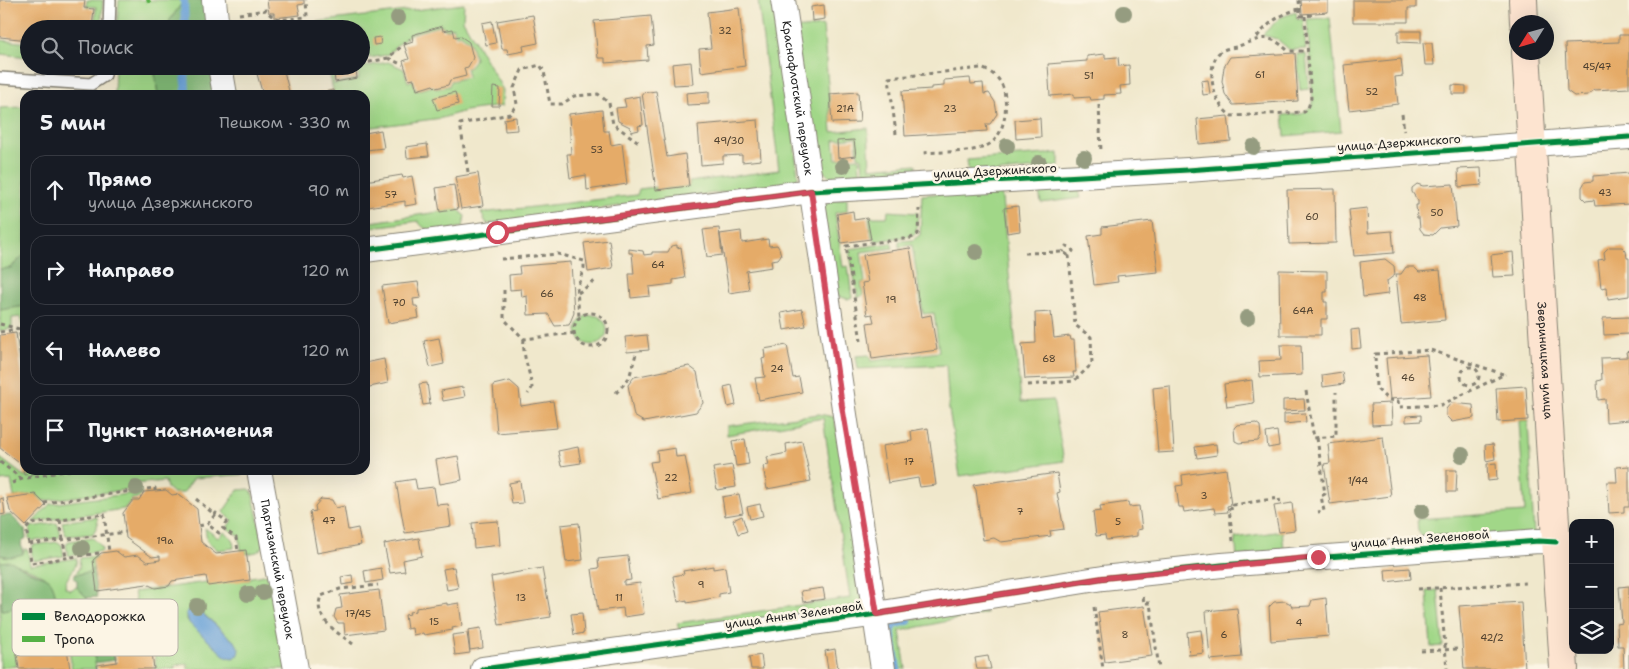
<!DOCTYPE html>
<html lang="ru">
<meta charset="utf-8">
<style>
body{margin:0;font-family:"Shantell Sans",sans-serif;background:#20242c;color:#f1f3f6}
.controls{position:absolute;right:15px;bottom:15px;display:grid;overflow:hidden;border-radius:10px;box-shadow:0 5px 20px #0002}
.controls button{width:45px;height:45px;display:grid;place-items:center;padding:0;border:0;border-bottom:1px solid #363941;background:#171b24;color:#f1f3f6;font:25px sans-serif}
.compass{position:absolute;left:1509px;top:15px;width:45px;height:45px;border-radius:50%;background:#171b24;box-shadow:0 5px 20px #0002;rotate:233deg}
.stop{position:absolute;width:15px;height:15px;margin:-11px;border:4px solid #d1495b;border-radius:50%;background:#fff}
.stop.end{background:#d1495b;border-color:#fff;box-shadow:0 1px 5px #0008}
.list{margin:0;padding:0;list-style:none}
h2{display:flex;justify-content:space-between;align-items:center;height:65px;margin:0;padding:0 20px;font-size:21px}
h2 small{font-size:16px;font-weight:400;color:#9ea1a6}
.list li{display:grid;grid-template-columns:32px 1fr auto;gap:15px;align-items:center;box-sizing:border-box;height:70px;margin:0 10px 10px;padding:0 10px;border:1px solid #363941;border-radius:15px}
.list b{display:block;font-size:19px;white-space:nowrap}
.list p{margin:0;font-size:16px;white-space:nowrap;color:#9ea1a6}
.list em{font-size:16px;font-style:normal;color:#9ea1a6}
.icon{flex:none;width:28px;height:28px;fill:none;stroke:currentColor;stroke-width:2;stroke-linecap:round;stroke-linejoin:round}
.map{position:relative;flex:none;width:1629px;height:669px;overflow:hidden}
.search{position:absolute;background:#171b24;box-shadow:0 5px 20px #0002;left:20px;top:20px;width:350px;height:55px;display:flex;align-items:center;gap:12px;box-sizing:border-box;padding:0 18px;border-radius:28px;color:#9ea1a6;font-size:19px}
.panel{position:absolute;background:#171b24;box-shadow:0 5px 20px #0002;left:20px;top:90px;width:350px;height:385px;border-radius:15px}
.map>svg:first-child{display:block}
</style>
<div class="map">
<svg width="1629" height="669" viewBox="0 0 1629 669">
<rect width="100%" height="100%" fill="#fcf5e5"/>
<filter id="ink" filterUnits="userSpaceOnUse"><feTurbulence type="fractalNoise" baseFrequency=".02" numOctaves="2"/><feDisplacementMap in="SourceGraphic" scale="10" xChannelSelector="R" yChannelSelector="G"/><feConvolveMatrix kernelMatrix="1 2 1 2 8 2 1 2 1" color-interpolation-filters="sRGB"/></filter>
<filter id="wash" filterUnits="userSpaceOnUse"><feTurbulence type="fractalNoise" baseFrequency=".0096" numOctaves="4" result="noise"/><feDisplacementMap in="SourceGraphic" scale="20" xChannelSelector="R" yChannelSelector="G"/><feGaussianBlur stdDeviation="1.12" result="paint"/><feColorMatrix in="noise" values="0 0 0 0 0 0 0 0 0 0 0 0 0 0 0 0 0 1.4 0 .05"/><feComposite in="paint" operator="in"/></filter>
<g filter="url(#wash)">
<rect width="100%" height="100%" fill="#f0e8cc"/>
<g fill="#a1d788" stroke="#5e7a52" fill-rule="evenodd">
<path d="M87,0H103L101,29H94L96,7L86,6Z"/>
<path d="M119,0H184L170,20L167,29H117Z"/>
<path d="M758,0H778L798,176L796,182L487,224L481,213L637,195L639,189L655,187L656,190L689,186V182L779,170Z"/>
<path d="M464,4L463,20L503,90L502,106L465,111L442,118L365,128V95H334L328,66H334V84L359,79L357,68L388,62L404,69L408,82L413,80L416,91L433,86L436,89L449,86L451,81L468,77L466,68H469L475,59L470,41L460,34L456,35L453,27L445,30L442,25L410,34L387,55L369,58L364,31L357,27L258,29Z"/>
<path d="M1296,12L1297,19H1303L1306,49L1290,50L1277,39L1262,35L1281,17Z"/>
<path d="M1330,18L1341,131L1285,136L1283,115L1301,114L1313,105L1307,19Z"/>
<path d="M823,26L832,132L868,128L870,168L916,164V178L864,182L862,158L858,156L856,137L834,140L836,159L859,158L861,182C841,181 828,180 816,163L794,29Z"/>
<path d="M0,40L29,43V57L0,54Z"/>
<path d="M1297,54H1306L1309,89L1300,90Z"/>
<path d="M115,66H154L158,95H114Z"/>
<path d="M25,107V254L10,268L0,269V108Z"/>
<path d="M1059,153V166L969,175L967,160Z"/>
<path d="M1001,188L1021,402L1053,400L1064,461L960,476L949,410L946,365L858,369L856,356L869,355L871,361L939,352L934,313L923,314L912,245L899,247V241L913,240L920,235L922,195Z"/>
<path d="M1078,188L1081,198L1041,203L1039,190Z"/>
<path d="M847,198V211L835,213L843,267L848,266L852,297L848,299L833,295L823,208L827,202Z"/>
<path d="M458,209L465,216L463,227C448,229 427,237 418,221L365,228V223Z"/>
<path d="M888,211L918,213L916,233L910,236L877,241L872,237L869,217H887Z"/>
<path d="M891,243L893,248L861,252L865,282L861,283L863,295L858,298L849,249Z"/>
<path d="M25,306V335L21,317L12,318V328L0,331V310Z"/>
<circle cx="592" cy="330" r="15"/>
<path d="M819,414L834,417L869,594L859,608L681,636L677,623L850,598L823,418L727,435V426Z"/>
<path d="M1528,420L1534,535L1425,541L1418,531L1417,519L1525,512L1519,421Z"/>
<path d="M0,458L24,476L64,470H251V474L194,478L183,493H173L167,488L165,481L134,484L132,489L43,501L36,494L14,497L11,480L0,481Z"/>
<path d="M249,489L252,491L264,546L257,552L246,554V550H241L239,536L227,528L232,520L223,512L238,490Z"/>
<path d="M142,492L138,498L132,499L124,509L33,522L50,504Z"/>
<path d="M97,517L98,524L93,534L69,536L65,534L62,522Z"/>
<path d="M57,523L61,534L58,538L33,541L29,538L30,527Z"/>
<path d="M205,528L218,538L224,532L233,539L234,548L218,550L207,541Z"/>
<path d="M1282,531L1284,549L1237,557L1235,538Z"/>
<path d="M93,538L101,546L102,551L68,556L66,545L69,541Z"/>
<path d="M58,542L62,545L64,556L33,561L31,549L33,545Z"/>
<path d="M24,549L28,550L30,565L77,558C77,570 65,576 65,587L70,590L77,587L87,598L96,669H72L67,633L14,641L17,666L0,668V601L2,610L56,602C55,596 55,588 51,582C47,574 9,561 0,562V555L7,557L24,552Z"/>
<path d="M97,556L92,560L93,568L90,572L75,575L79,568L80,558Z"/>
<path d="M270,574L287,669H188V664L175,665V669H156L152,634L112,639L109,616L131,613L130,604L136,603L134,592L207,582L250,580L251,577ZM199,610L236,643L187,620L186,613Z"/>
<path d="M1438,590L1443,646L1431,647L1427,591Z"/>
<path d="M979,610L987,613L900,631L906,669H889L886,623Z"/>
</g>
<g fill="#80b874" stroke="#4e6a48">
<path d="M184,0H208L210,29H167L170,20Z"/>
<path d="M154,66H213L217,95H158Z"/>
<path d="M25,254V306L0,310V269L11,268Z"/>
<path d="M11,515L25,530L26,538L21,543L23,554L11,557L0,555V516Z"/>
<path d="M9,561C17,563 20,567 27,570C48,580 53,573 56,602L2,610L0,562Z"/>
<path d="M93,568L97,597L87,598L77,587V580L73,578L75,575L89,572Z"/>
<path d="M97,613L105,615L109,620L115,660L95,663L90,620Z"/>
</g>
<path fill="#6aa2d8" stroke="#435f7a" d="M196,608L236,643L239,649L238,655L233,658L226,657L189,623L186,613L190,609Z"/>
<g fill="none" stroke-linecap="round" stroke-linejoin="round">
<g stroke="#6aa2d8" stroke-width="8">
<path d="M184,0L185,29"/>
<path d="M185,66L186,95"/>
<path d="M897,669L891,630L894,625L908,621"/>
</g>
</g>
<g id="blocks">
<g fill="#e5ab67">
<path d="M0,0H85L84,8L94,9L92,29H29V40L0,37Z"/>
<path d="M267,0H304V4L298,5L300,15L274,18V13H269Z"/>
<path d="M1301,0H1328V12L1302,14Z"/>
<path d="M1353,0H1416V8H1408V22H1353Z"/>
<path d="M824,5L825,19L812,21L811,7Z"/>
<path d="M739,8L745,66L701,72L699,49L711,48L707,12Z"/>
<path d="M533,15L538,43L523,46L524,51L508,54L507,49H502L497,21Z"/>
<path d="M651,16L654,45L647,46L648,60L605,63V58H598L594,21Z"/>
<path d="M492,21L496,43L486,45L482,23Z"/>
<path d="M442,26L443,31L453,29L455,37L460,36L469,42L473,58L468,67L464,68L466,76L450,80L448,85L436,88L433,85L417,90L414,79L409,80L403,61L409,59L404,45L413,42L412,35Z"/>
<path d="M1398,31H1421V43L1398,42Z"/>
<path d="M1619,35H1629V88L1594,90L1588,95L1574,96L1567,91L1565,44L1619,42Z"/>
<path d="M380,37L381,44L374,45L373,38Z"/>
<path d="M1423,43H1432L1434,65H1425Z"/>
<path d="M1295,53L1298,101L1233,105L1225,94L1222,81L1224,67L1230,57Z"/>
<path d="M1105,54V58L1118,57L1119,66L1129,65L1130,85L1120,86L1121,94L1104,95V99L1091,100L1090,97L1074,98V94L1050,96L1048,64L1087,61V56Z"/>
<path d="M1401,59L1403,76L1395,77L1398,104L1349,110L1344,65Z"/>
<path d="M691,62L693,84L674,85L672,64Z"/>
<path d="M283,67L290,95H263L257,74Z"/>
<path d="M356,69L357,78L335,82L334,73Z"/>
<path d="M970,78L971,84L983,83L984,94L989,93L995,102L997,114L990,124H986L987,131L905,136L902,91L931,89V87L944,86V80Z"/>
<path d="M1208,80L1210,94L1203,95L1201,81Z"/>
<path d="M1452,85L1466,86V94H1452Z"/>
<path d="M493,87L500,88L499,106H492Z"/>
<path d="M333,90L334,95H319V93Z"/>
<path d="M656,91L667,157L685,154L689,186L656,190L642,93Z"/>
<path d="M709,91V104L687,105L686,93Z"/>
<path d="M455,92L458,104L437,110L433,98Z"/>
<path d="M858,92L860,122L832,123L830,94Z"/>
<path d="M640,96L643,125L638,126L639,130L631,132L630,127L618,121L616,108L626,107L624,99Z"/>
<path d="M602,110L604,131H609L611,145L622,143L627,184L587,190L586,175L570,178L567,154H571L569,114Z"/>
<path d="M1228,116L1231,141L1199,144L1197,119Z"/>
<path d="M516,117L517,130L505,131L504,119Z"/>
<path d="M1040,118L1041,137L1016,139L1015,120Z"/>
<path d="M758,120L761,160L742,162V155L723,156V163L701,165L698,125Z"/>
<path d="M381,130L384,148L366,150L365,133Z"/>
<path d="M854,140L856,156L838,158L837,141Z"/>
<path d="M427,144L429,156L407,158L406,147Z"/>
<path d="M1481,168L1482,185L1459,187L1458,169Z"/>
<path d="M478,173L483,206L461,209L455,177Z"/>
<path d="M1629,173V204L1595,206L1594,200L1586,201L1582,197V187L1585,182L1593,181V176Z"/>
<path d="M402,175L403,178L412,176L417,204L405,206V201L368,207L365,181Z"/>
<path d="M1417,184L1423,186L1453,184L1457,226L1440,228L1433,235L1424,234L1420,229L1419,218H1417L1416,205H1418V201L1412,192V188Z"/>
<path d="M454,185L458,209L440,212L436,188Z"/>
<path d="M1335,189L1336,243L1289,244L1287,190Z"/>
<path d="M1018,206L1020,231L1007,233L1004,208Z"/>
<path d="M1367,208L1368,233L1392,231L1394,253L1354,256L1349,210Z"/>
<path d="M853,211L854,220L867,218L871,239L841,243L837,214Z"/>
<path d="M1152,221L1158,272L1117,276L1118,282L1094,285L1088,236L1102,234V227Z"/>
<path d="M719,228L722,255L707,257L703,230Z"/>
<path d="M741,231L742,243L768,239L769,246L777,245L779,248L781,255L778,259L771,260L772,267L746,271L749,290L729,293L720,234Z"/>
<path d="M609,240L613,268L588,272L584,243Z"/>
<path d="M677,245V248L681,247L685,278L673,280V284L649,287L650,296L631,298L629,274H634L632,253H629V249L643,251L644,255L652,254V252H668L671,246Z"/>
<path d="M1609,247H1622L1626,251L1627,258H1629V296L1608,299L1607,287L1601,288L1598,260L1605,259L1604,252Z"/>
<path d="M910,248L921,317L931,315L937,350L872,359L867,323L874,322L872,314L867,315L862,283L868,282L863,255Z"/>
<path d="M1513,252L1515,276L1493,277L1491,255Z"/>
<path d="M1385,259L1394,266L1395,275L1387,281L1388,294L1363,297L1360,262Z"/>
<path d="M571,262L574,313L569,325L555,326L548,314L528,315L527,296L522,297L521,289L510,290L509,275L520,274L519,266Z"/>
<path d="M1406,267H1414L1419,272L1440,270L1445,320L1401,324L1396,274H1401Z"/>
<path d="M1279,270L1327,271V292H1324V302H1327V319H1321V335H1280Z"/>
<path d="M418,282L421,298L413,299L414,306H417L419,318L388,323L382,286Z"/>
<path d="M802,309L806,326L784,330L781,313Z"/>
<path d="M1051,312L1054,338L1070,336L1071,340H1074L1076,372H1073L1074,377L1025,379L1022,344L1036,343L1035,313Z"/>
<path d="M1629,317V334L1604,335L1603,318Z"/>
<path d="M1359,329L1361,348L1352,349L1351,330Z"/>
<path d="M16,333L25,395V470L54,471L24,475L23,466L0,448V335Z"/>
<path d="M647,335L649,350L627,352L625,337Z"/>
<path d="M439,338L444,364L430,367L424,341Z"/>
<path d="M787,345L793,378L799,377L802,392L759,400L755,378L765,377L762,359L765,358L764,349Z"/>
<path d="M1280,345H1301L1302,375L1260,377L1259,361L1281,360Z"/>
<path d="M1629,351V420L1606,422L1605,399L1598,400L1597,381L1602,380L1601,358L1627,357L1626,352Z"/>
<path d="M1427,355L1431,396L1390,399L1386,358Z"/>
<path d="M384,359L388,383L365,388V363Z"/>
<path d="M689,366L697,372L703,403L696,412L644,422L634,416L628,385L634,377Z"/>
<path d="M1342,372L1344,384L1323,387L1322,375Z"/>
<path d="M1252,380L1254,403L1227,407L1224,384Z"/>
<path d="M510,381L519,389L521,406L553,401L557,428L497,433L493,385Z"/>
<path d="M427,383L430,404L423,405L419,384Z"/>
<path d="M732,385L736,405L728,407L724,387Z"/>
<path d="M1170,386L1174,452L1158,453L1153,388Z"/>
<path d="M1526,386L1528,420L1498,422L1496,388Z"/>
<path d="M463,387L465,397L443,401L441,391Z"/>
<path d="M1304,399L1305,410L1283,411V400Z"/>
<path d="M1391,403L1392,424L1372,425L1371,404Z"/>
<path d="M1451,403L1473,405L1474,418L1452,422L1446,416V409Z"/>
<path d="M1305,413L1306,422L1284,424V414Z"/>
<path d="M1421,415V421L1406,422V416Z"/>
<path d="M1256,423L1260,426L1261,437L1258,441L1239,443L1235,441L1234,428L1237,425Z"/>
<path d="M928,428L936,485L920,487L918,478L888,483L882,446L912,441L911,431Z"/>
<path d="M1277,431L1279,446L1268,448L1266,433Z"/>
<path d="M1383,437L1391,496L1330,504L1324,464L1330,463L1328,444Z"/>
<path d="M745,439L749,464L736,466L732,441Z"/>
<path d="M802,441L811,481L767,489L763,466L769,465L767,457L787,453L786,444Z"/>
<path d="M1216,444L1217,455L1197,458L1195,447Z"/>
<path d="M1493,444L1495,459L1486,461L1485,445Z"/>
<path d="M578,447L581,463L561,466L558,451Z"/>
<path d="M675,448L676,457L685,456L692,493L658,499L650,462L658,461L657,451Z"/>
<path d="M458,456L462,480L440,484L436,460Z"/>
<path d="M1496,463L1497,480L1488,481L1487,464Z"/>
<path d="M732,465L736,487L717,490L713,468Z"/>
<path d="M1629,466V507H1624V512L1609,513L1607,482H1617L1616,467Z"/>
<path d="M1226,469L1231,505L1227,506L1228,512L1215,513L1214,508L1184,512L1183,507H1179L1176,486L1183,485L1182,475Z"/>
<path d="M1447,470H1457L1456,492H1447Z"/>
<path d="M1057,473L1060,492L1057,493L1064,529L1050,531L1051,536L1001,542L994,538L983,540L976,490L973,485Z"/>
<path d="M415,479L417,489L434,487L437,505L448,504L451,526L405,533L396,482Z"/>
<path d="M520,481L523,503L512,504L509,483Z"/>
<path d="M166,490L172,495L178,494L197,509L201,542L216,554L246,550L250,580L208,586L206,576L172,581L169,586L155,588L147,584L97,591L93,560L101,553L116,551L124,557L138,555L147,562L160,560V556L152,557L126,538L123,513L133,500H139L144,492Z"/>
<path d="M35,494L46,505L26,526L10,511L7,498Z"/>
<path d="M739,494L743,513L725,516L722,497Z"/>
<path d="M3,498L5,514L0,515V499Z"/>
<path d="M321,499L332,500L336,508L344,506L348,530L358,528L361,545L317,553L310,512L316,511L315,506Z"/>
<path d="M1128,502L1129,507L1139,506L1142,529L1137,530V536L1106,540L1105,535L1096,536L1093,512L1101,511L1100,506Z"/>
<path d="M1292,503L1295,530L1279,532L1274,506Z"/>
<path d="M760,504L763,516L750,519L747,507Z"/>
<path d="M742,516L747,531L738,534L733,520Z"/>
<path d="M498,521L500,545L474,548L472,523Z"/>
<path d="M579,523L583,560L566,562L561,525Z"/>
<path d="M419,538L422,556L403,560L405,571L390,573L384,544Z"/>
<path d="M628,556L631,580L624,581V585L640,583L644,614L624,617L623,608L598,611L592,569L599,568L598,559Z"/>
<path d="M713,566V569L725,567L729,592L719,594V597L687,603V600L678,602L673,576L684,574L683,571Z"/>
<path d="M454,567L458,588L447,590L443,569Z"/>
<path d="M381,568L383,580L366,583L364,571Z"/>
<path d="M542,568L551,617L499,625L491,577Z"/>
<path d="M1410,568L1411,579L1386,582L1385,570Z"/>
<path d="M352,575L353,583L342,585L341,577Z"/>
<path d="M1629,586V669H1624L1623,646H1618L1617,624L1622,623L1619,587Z"/>
<path d="M823,588L825,599L803,602L801,591Z"/>
<path d="M379,590L384,630L345,635L344,623H338L334,617L336,609L342,608L340,595Z"/>
<path d="M1326,598L1329,636L1271,641L1269,607L1274,602L1285,601L1291,604L1292,607L1310,606L1312,600Z"/>
<path d="M1521,602L1525,669H1464L1459,606Z"/>
<path d="M447,603V605L459,603L462,626L452,628L453,630L424,635L423,633L413,635L412,628L407,629L405,615L410,614L409,612L416,611V608Z"/>
<path d="M1144,606L1152,656L1105,662L1098,612Z"/>
<path d="M1237,608L1242,657L1210,660L1206,611Z"/>
<path d="M582,613L584,633L574,635L571,614Z"/>
<path d="M481,628L483,648L470,650L468,630Z"/>
<path d="M1201,630L1204,653L1189,655L1187,632Z"/>
<path d="M467,633L470,653L455,655L452,635Z"/>
<path d="M65,635L70,669H19L15,642Z"/>
<path d="M150,636L154,669H98L97,665L117,662L114,640Z"/>
<path d="M835,649L838,669H828L825,651Z"/>
<path d="M761,655L763,669H751L749,657Z"/>
<path d="M988,656L991,669H977L975,658Z"/>
</g>
</g>
</g>
<g filter="url(#ink)">
<use href="#blocks" fill-opacity="0" stroke="#868274" stroke-width="1"/>
<g fill="none" stroke-linecap="round" stroke-linejoin="round">
<defs>
<g id="lane">
<path d="M109,29L110,0"/>
<path d="M0,78L91,84L105,75L106,66"/>
</g>
<g id="street">
<path d="M214,0L217,29"/>
<path id="s1" d="M783,0L883,669"/>
<path d="M220,66L225,95"/>
<path d="M365,250L811,191L1188,170L1629,137"/>
<path id="s2" d="M259,470L296,669"/>
<path d="M483,669L877,614L1103,578L1222,565L1539,541L1556,542"/>
</g>
<g id="secondary">
<path d="M1523,0L1524,22"/>
<path id="s3" d="M1526,52L1564,669"/>
</g>
</defs>
<use href="#lane" stroke="#868274" stroke-width="14"/>
<use href="#street" stroke="#868274" stroke-width="26"/>
<use href="#secondary" stroke="#868274" stroke-width="30"/>
<g stroke="#868274" stroke-width="3" stroke-dasharray="4 4" stroke-linecap="butt">
<path d="M1299,0L1300,16L1316,15"/>
<path d="M239,14L266,10C276,24 291,18 307,17L306,0"/>
<path d="M1305,16L1311,98L1308,109L1304,112L1232,116C1214,106 1205,71 1218,54C1222,49 1230,48 1236,47C1259,39 1268,31 1288,51H1307"/>
<path d="M1257,37C1269,22 1281,14 1299,9"/>
<path d="M388,58L403,65"/>
<path d="M361,64L388,58L410,39"/>
<path d="M1099,105L1101,152"/>
<path d="M1402,114L1404,131"/>
<path d="M896,134L889,78L981,68C989,71 998,76 1002,85C1009,101 1006,136 988,145C974,154 940,151 923,153"/>
<path d="M468,172L460,124L510,114L517,104L514,88L522,70L540,65L544,71L550,104H562L574,96L598,94L609,103L613,124L640,143"/>
<path d="M1025,253L1063,252L1069,256"/>
<path d="M501,259L558,254L584,261V268L577,288L579,317"/>
<path d="M504,290V319L524,339L574,333"/>
<path d="M578,293L595,281"/>
<circle cx="591" cy="330" r="17"/>
<path d="M0,324L19,329L21,340H25"/>
<path d="M0,332L25,328"/>
<path d="M524,339C522,357 530,370 532,388L528,394"/>
<path d="M861,341L846,246L911,238L918,234L919,209"/>
<circle cx="1470" cy="376" r="9"/>
<path d="M1503,374L1430,350L1375,354L1376,388L1388,400L1398,401L1399,407L1441,405L1505,374"/>
<path d="M1028,385L1074,381L1092,364L1091,337L1075,325L1069,256L1073,251L1071,247L1066,246L1063,252"/>
<path d="M1306,391L1314,438L1336,436V392"/>
<path d="M616,393L629,378L636,354"/>
<path d="M1317,438L1325,494L1321,496L1324,511L1318,512"/>
<path d="M0,462L22,479"/>
<path d="M141,470L162,473L170,470"/>
<path d="M12,483L22,479L70,470"/>
<path d="M196,499L215,515L216,513L227,522L223,528L236,538L238,551"/>
<path d="M44,503L155,488V491"/>
<path d="M215,515L207,524L219,533L223,528"/>
<path d="M60,520L66,558"/>
<path d="M199,526L207,524"/>
<path d="M1233,541L1229,509L1234,508L1233,505L1279,498L1280,504"/>
<path d="M29,544L26,529L31,524L104,514L109,552"/>
<path d="M99,553L31,563L29,544L126,532"/>
<path d="M1440,588L1447,669"/>
<path d="M1418,589L1527,583"/>
<path d="M1143,597L1144,603H1150L1159,669"/>
<path d="M1094,607L1103,669"/>
<path d="M353,644C338,633 312,618 321,596L340,589L378,585"/>
<path d="M1421,651L1458,649"/>
</g>
<use href="#lane" stroke="#fff" stroke-width="11"/>
<use href="#street" stroke="#fff" stroke-width="24"/>
<use href="#secondary" stroke="#fde4d0" stroke-width="28"/>
<path stroke="#55b145" stroke-width="4" stroke-dasharray="8 4" stroke-linecap="butt" d="M147,2L150,0"/>
<defs>
<g id="cycleway">
<path d="M365,250L811,191L1188,170L1629,137"/>
<path d="M483,669L877,614L1103,578L1222,565L1539,541L1556,542"/>
</g>
</defs>
<use href="#cycleway" stroke="#fcf5e5" stroke-width="8"/>
<use href="#cycleway" stroke="#00873e" stroke-width="5"/>
</g>
<g fill="#959c80">
<circle cx="1124" cy="13" r="8"/>
<circle cx="398" cy="18" r="8"/>
<circle cx="1007" cy="146" r="8"/>
<circle cx="1253" cy="147" r="8"/>
<circle cx="1084" cy="158" r="8"/>
<circle cx="1039" cy="163" r="8"/>
<circle cx="843" cy="166" r="8"/>
<circle cx="976" cy="252" r="8"/>
<circle cx="1247" cy="318" r="8"/>
<circle cx="1462" cy="455" r="8"/>
<circle cx="136" cy="488" r="8"/>
<circle cx="1422" cy="511" r="8"/>
<circle cx="82" cy="548" r="8"/>
<circle cx="263" cy="592" r="8"/>
<circle cx="248" cy="594" r="8"/>
<circle cx="197" cy="606" r="8"/>
</g>
</g>
<g fill="none" stroke-linecap="round" stroke-linejoin="round" filter="url(#ink)">
<path stroke="#d1495b" stroke-width="6" d="M497,232L811,191L842,406L877,614L1103,578L1318,557"/>
</g>
<g text-anchor="middle" stroke-width="5" stroke-linejoin="round" paint-order="stroke">
<g font-size="10" fill="#4e402f">
<text x="725" y="34">32</text>
<text x="1597" y="70">45/47</text>
<text x="1260" y="78">61</text>
<text x="1089" y="79">51</text>
<text x="1372" y="95">52</text>
<text x="845" y="112">21А</text>
<text x="950" y="112">23</text>
<text x="729" y="144">49/30</text>
<text x="597" y="153">53</text>
<text x="1605" y="196">43</text>
<text x="391" y="198">57</text>
<text x="1437" y="216">50</text>
<text x="1312" y="220">60</text>
<text x="658" y="268">64</text>
<text x="547" y="297">66</text>
<text x="1420" y="301">48</text>
<text x="891" y="303">19</text>
<text x="399" y="306">70</text>
<text x="1303" y="314">64А</text>
<text x="1049" y="362">68</text>
<text x="777" y="372">24</text>
<text x="1408" y="381">46</text>
<text x="909" y="465">17</text>
<text x="671" y="481">22</text>
<text x="1358" y="484">1/44</text>
<text x="1204" y="499">3</text>
<text x="1020" y="515">7</text>
<text x="329" y="524">47</text>
<text x="1118" y="525">5</text>
<text x="165" y="544">19а</text>
<text x="701" y="588">9</text>
<text x="521" y="601">13</text>
<text x="619" y="601">11</text>
<text x="358" y="617">17/45</text>
<text x="434" y="625">15</text>
<text x="1299" y="626">4</text>
<text x="1125" y="638">8</text>
<text x="1224" y="638">6</text>
<text x="1492" y="641">42/2</text>
</g>
<g font-size="12" fill="#1c1c1c" stroke="#fcf5e5">
<text dy="4" stroke="none"><textPath href="#s1" startOffset="99">Краснофлотский переулок</textPath></text>
<text transform="translate(1399 143) rotate(-4)" y="4">улица Дзержинского</text>
<text transform="translate(995 171) rotate(-3)" y="4">улица Дзержинского</text>
<text dy="4" stroke="none"><textPath href="#s3" startOffset="309">Звериницкая улица</textPath></text>
<text transform="translate(1420 539) rotate(-4)" y="4">улица Анны Зеленовой</text>
<text dy="4" stroke="none"><textPath href="#s2" startOffset="101">Партизанский переулок</textPath></text>
<text transform="translate(794 615) rotate(-8)" y="4">улица Анны Зеленовой</text>
</g>
</g>
<rect x="12" y="599" width="166" height="57" rx="8" fill="#fcf5e5" stroke="#b9b4a9" stroke-width="1"/>
<rect x="22" y="613" width="23" height="7" fill="#00873e"/>
<rect x="22" y="636" width="23" height="6" fill="#55b145"/>
<g font-size="14" fill="#1c1c1c">
<text x="54" y="621">Велодорожка</text>
<text x="54" y="644">Тропа</text>
</g>
</svg>
<div class="controls">
<button>+</button>
<button>−</button>
<button><svg class="icon" aria-label="layers" viewBox="0 0 24 24"><path d="M12 4l9 5-9 5-9-5zM3 14l9 5 9-5"/></svg></button>
</div>
<svg class="compass" viewBox="-18 -18 36 36"><path d="M0-13l5 13h-10z" fill="#e53935"/><path d="M0 13l5-13h-10z" fill="#9ea1a6"/></svg>
<div class="stop" style="left:497px;top:232px"></div>
<div class="stop end" style="left:1318px;top:557px"></div>
<div class="search"><svg class="icon" aria-label="search" viewBox="0 0 24 24"><circle cx="10" cy="10" r="6"/><path d="M15 15l6 6"/></svg>Поиск</div>
<section class="panel">
<h2>5 мин<small>Пешком · 330 m</small></h2>
<ul class="list">
<li><svg class="icon" aria-label="ahead" viewBox="0 0 24 24"><path d="M12 20V5M6 11l6-6 6 6"/></svg><div><b>Прямо</b><p>улица Дзержинского</p></div><em>90 m</em></li>
<li><svg class="icon" aria-label="right" viewBox="0 0 24 24"><path d="M7 20v-9h11M14 6l5 5-5 5"/></svg><div><b>Направо</b></div><em>120 m</em></li>
<li><svg class="icon" aria-label="left" viewBox="0 0 24 24"><path d="M17 20v-9H6M10 6l-5 5 5 5"/></svg><div><b>Налево</b></div><em>120 m</em></li>
<li><svg class="icon" aria-label="arrive" viewBox="0 0 24 24"><path d="M6 21V4h12l-3 4 3 4H6"/></svg><div><b>Пункт назначения</b></div></li>
</ul>
</section>
</div>
